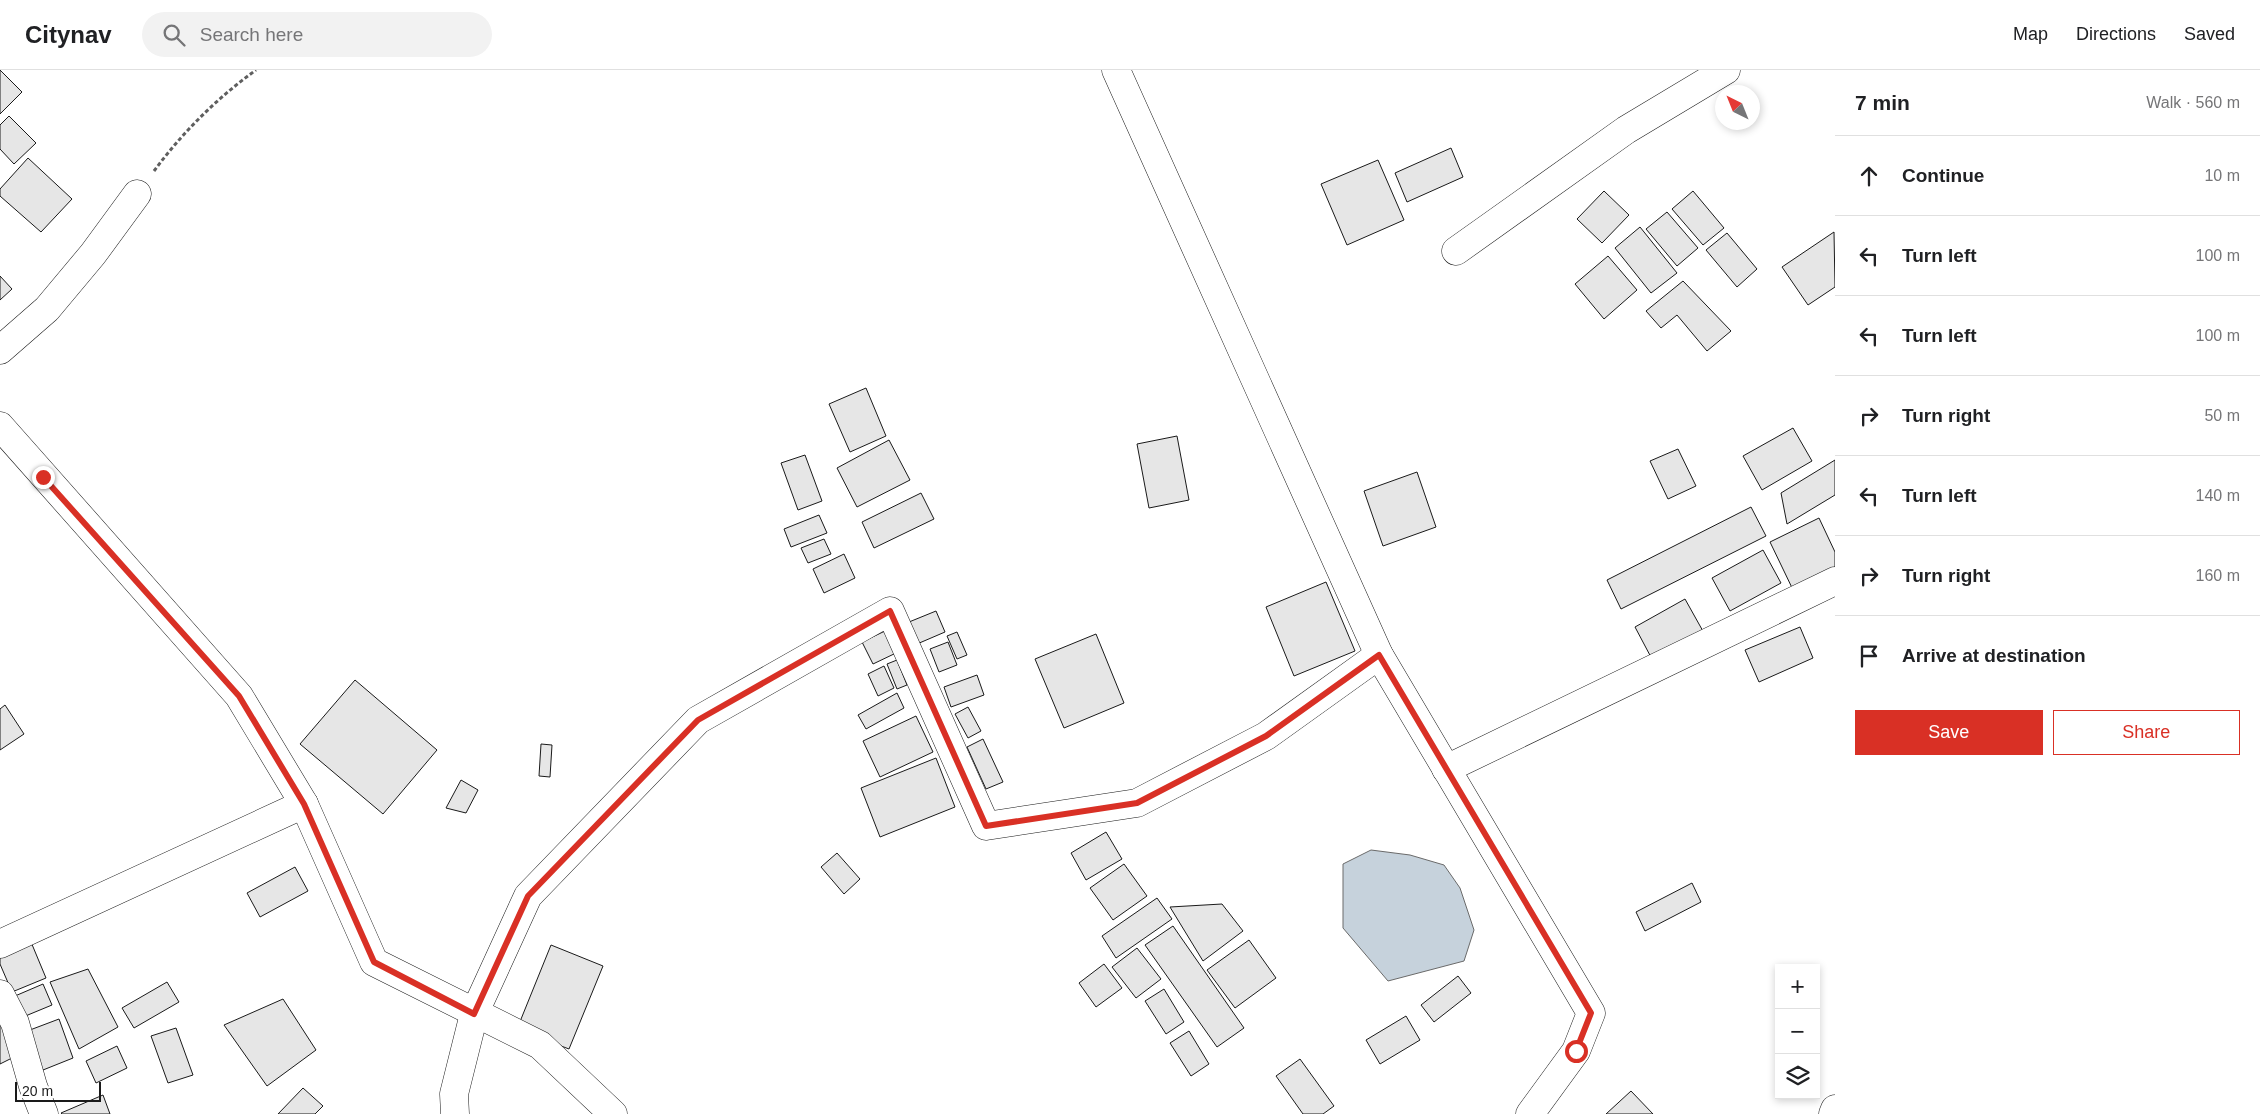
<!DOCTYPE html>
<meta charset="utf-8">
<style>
body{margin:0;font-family:Arial,sans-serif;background:#f2f2f2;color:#202124}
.controls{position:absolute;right:15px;bottom:15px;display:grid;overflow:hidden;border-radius:0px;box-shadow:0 2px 8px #0003}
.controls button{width:45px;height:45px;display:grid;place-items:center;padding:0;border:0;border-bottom:1px solid #e0e0e0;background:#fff;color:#202124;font:25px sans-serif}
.compass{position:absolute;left:1715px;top:15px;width:45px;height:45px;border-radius:50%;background:#fff;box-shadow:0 2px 8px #0003;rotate:317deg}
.scale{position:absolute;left:15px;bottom:12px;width:86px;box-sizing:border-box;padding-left:5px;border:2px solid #1a1a1a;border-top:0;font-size:14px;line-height:18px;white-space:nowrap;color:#1a1a1a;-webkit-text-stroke:4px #fff;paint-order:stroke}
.stop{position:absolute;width:15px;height:15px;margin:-11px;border:4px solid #d93025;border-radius:50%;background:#fff}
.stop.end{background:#d93025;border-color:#fff;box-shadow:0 1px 5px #0008}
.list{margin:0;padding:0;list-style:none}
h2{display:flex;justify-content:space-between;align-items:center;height:65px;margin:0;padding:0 20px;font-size:21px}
h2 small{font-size:16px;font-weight:400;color:#757577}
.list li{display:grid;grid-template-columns:32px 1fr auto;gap:15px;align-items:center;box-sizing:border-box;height:80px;padding:0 20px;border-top:1px solid #e0e0e0}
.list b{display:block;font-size:19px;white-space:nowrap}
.list em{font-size:16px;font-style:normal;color:#757577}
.actions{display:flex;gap:10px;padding:15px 20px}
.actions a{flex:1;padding:11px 0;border:1px solid #d93025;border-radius:0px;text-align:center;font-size:18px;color:#d93025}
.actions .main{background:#d93025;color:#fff}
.icon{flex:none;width:28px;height:28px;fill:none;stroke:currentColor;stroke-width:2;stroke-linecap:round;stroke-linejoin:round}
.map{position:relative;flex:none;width:1835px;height:1044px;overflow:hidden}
header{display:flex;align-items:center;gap:30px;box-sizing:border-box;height:70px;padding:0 25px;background:#fff;border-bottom:1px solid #e0e0e0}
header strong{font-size:24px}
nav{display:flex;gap:28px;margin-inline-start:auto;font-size:18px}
.search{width:350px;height:45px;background:#f2f2f2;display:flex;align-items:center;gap:12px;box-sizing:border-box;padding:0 18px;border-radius:28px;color:#757577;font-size:19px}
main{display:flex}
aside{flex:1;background:#fff}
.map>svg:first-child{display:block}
</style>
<header>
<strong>Citynav</strong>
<div class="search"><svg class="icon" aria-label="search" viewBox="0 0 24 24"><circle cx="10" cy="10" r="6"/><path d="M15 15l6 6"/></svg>Search here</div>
<nav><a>Map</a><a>Directions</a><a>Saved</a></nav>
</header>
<main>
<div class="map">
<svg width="1835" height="1044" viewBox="0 0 1835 1044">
<rect width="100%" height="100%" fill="#fff"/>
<path fill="#c6d2dc" stroke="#6a6a6a" d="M1371,780L1410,785L1444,795L1460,818L1474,860L1464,891L1388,911L1343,858V794Z"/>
<g fill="#e6e6e6" stroke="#1a1a1a">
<path d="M0,0L22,22L0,44Z"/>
<path d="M9,46L36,73L14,94L0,79V55Z"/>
<path d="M1451,78L1463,107L1407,132L1395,103Z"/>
<path d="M28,88L72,129L41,162L0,126V119Z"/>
<path d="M1378,90L1404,150L1347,175L1321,114Z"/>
<path d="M1604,121L1629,145L1602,173L1577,149Z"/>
<path d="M1693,121L1724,158L1703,175L1672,139Z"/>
<path d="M1667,142L1698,178L1677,196L1646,159Z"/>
<path d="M1640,157L1677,203L1651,223L1615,178Z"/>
<path d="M1834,162L1835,217L1808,235L1782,197Z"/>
<path d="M1727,163L1757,199L1737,217L1706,180Z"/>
<path d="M1608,186L1637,220L1604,249L1575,214Z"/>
<path d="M0,206L12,219L0,230Z"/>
<path d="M1683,211L1731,261L1707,281L1677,245L1661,258L1646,241Z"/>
<path d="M866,318L886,366L850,382L829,334Z"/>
<path d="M1793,358L1812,391L1762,420L1743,386Z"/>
<path d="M1177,366L1189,430L1149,438L1137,374Z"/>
<path d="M889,370L910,410L857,437L837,398Z"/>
<path d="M1678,379L1696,416L1668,429L1650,391Z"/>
<path d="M805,385L822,431L798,440L781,393Z"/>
<path d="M1835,390V425L1787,454L1781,423Z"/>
<path d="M1417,402L1436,457L1383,476L1364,421Z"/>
<path d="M921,423L934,449L874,478L862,452Z"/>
<path d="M1751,437L1766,466L1621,539L1607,510Z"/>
<path d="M819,445L827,463L791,477L784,459Z"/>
<path d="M1819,448L1835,482V504L1795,524L1770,472Z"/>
<path d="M824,469L831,484L808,493L801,478Z"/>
<path d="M1763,480L1781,513L1730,541L1712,508Z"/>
<path d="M844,484L855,508L824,523L813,499Z"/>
<path d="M1326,512L1355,581L1294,606L1266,537Z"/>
<path d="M1685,529L1704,563L1653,591L1635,557Z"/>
<path d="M936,541L945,562L917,574L909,552Z"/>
<path d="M1800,557L1813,588L1759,612L1745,580Z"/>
<path d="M885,561L896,583L873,594L862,572Z"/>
<path d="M957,562L967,585L957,589L947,566Z"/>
<path d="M1096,564L1124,633L1064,658L1035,589Z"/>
<path d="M948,572L957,595L939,602L930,579Z"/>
<path d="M897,590L907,615L897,619L887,594Z"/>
<path d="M884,596L894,618L878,626L868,604Z"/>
<path d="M977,605L984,625L951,637L944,617Z"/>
<path d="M355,610L437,680L383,744L300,674Z"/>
<path d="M897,623L904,638L866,659L858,645Z"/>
<path d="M5,635L24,664L0,680V639Z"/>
<path d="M968,637L981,661L968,668L955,644Z"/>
<path d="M916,646L933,682L880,707L863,671Z"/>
<path d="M983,669L1003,712L986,719L967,677Z"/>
<path d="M541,674L552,675L550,707L539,706Z"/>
<path d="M936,688L955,737L880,767L861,718Z"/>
<path d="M461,710L478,720L466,743L446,738Z"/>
<path d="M1106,762L1122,789L1086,810L1071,783Z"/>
<path d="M837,783L860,809L844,824L821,797Z"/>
<path d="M1124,794L1147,826L1113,850L1090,818Z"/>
<path d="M295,797L308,821L260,847L247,823Z"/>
<path d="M1692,813L1701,832L1645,861L1636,842Z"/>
<path d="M1157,828L1172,849L1116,888L1102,866Z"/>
<path d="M1222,834L1243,861L1203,891L1170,837Z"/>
<path d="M1173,856L1244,958L1217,977L1145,875Z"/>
<path d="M1249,870L1276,908L1235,938L1207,900Z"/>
<path d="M31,872L46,908L12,922L0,894V886Z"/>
<path d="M551,875L603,896L569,979L517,959Z"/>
<path d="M1137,878L1161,909L1136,928L1112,897Z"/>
<path d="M1104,894L1122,918L1096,937L1079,913Z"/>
<path d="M88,899L118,957L79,979L50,912Z"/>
<path d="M1458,906L1471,923L1434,952L1421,935Z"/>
<path d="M167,912L179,932L134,958L122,938Z"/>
<path d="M43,914L52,935L23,947L15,926Z"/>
<path d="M1164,919L1184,952L1166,964L1145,931Z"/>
<path d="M283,929L316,980L267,1016L224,955Z"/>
<path d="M1406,946L1420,970L1380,994L1366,970Z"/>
<path d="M59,949L73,988L38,1002L22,963Z"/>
<path d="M3,954L18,985L0,994V955Z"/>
<path d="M176,958L193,1005L168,1013L151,966Z"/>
<path d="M1189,961L1209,994L1191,1006L1170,973Z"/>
<path d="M117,976L127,998L96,1013L86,991Z"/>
<path d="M1300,989L1334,1036L1323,1044H1303L1276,1006Z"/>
<path d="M303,1018L323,1036L315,1044H278Z"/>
<path d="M1631,1021L1653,1044H1606Z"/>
<path d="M103,1025L110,1044H62L61,1043Z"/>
</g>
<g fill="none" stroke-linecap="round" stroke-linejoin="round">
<defs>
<g id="minor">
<path d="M1116,0L1379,585L1591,943L1576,981L1530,1044"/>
<path d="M1456,181L1626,60L1726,0"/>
<path d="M0,280L47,239L93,184L137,124"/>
<path d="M0,356L239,626L304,734L374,892L540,975L613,1044"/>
<path d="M1446,699L1835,511"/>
<path d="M0,874L304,734"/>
<path d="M0,924L15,953L33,1016L44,1044"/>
<path d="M455,1044L454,1024L474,944L528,826L698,650L890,541L986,756L1137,733L1266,666L1379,585"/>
<path d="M1833,1044L1835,1039"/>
</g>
</defs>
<use href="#minor" stroke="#1a1a1a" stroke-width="29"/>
<path stroke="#5f5f5f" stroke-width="3" stroke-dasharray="4 2.5" stroke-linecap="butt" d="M154,101C182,63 217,28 256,0"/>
<use href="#minor" stroke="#fff" stroke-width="28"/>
</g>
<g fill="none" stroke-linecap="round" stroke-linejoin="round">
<path stroke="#d93025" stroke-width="6" d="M43,407L239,626L304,734L374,892L474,944L528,826L698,650L890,541L986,756L1137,733L1266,666L1379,585L1591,943L1576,981"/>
</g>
</svg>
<div class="controls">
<button>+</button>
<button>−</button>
<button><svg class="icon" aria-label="layers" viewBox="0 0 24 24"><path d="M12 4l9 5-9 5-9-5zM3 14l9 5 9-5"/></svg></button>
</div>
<svg class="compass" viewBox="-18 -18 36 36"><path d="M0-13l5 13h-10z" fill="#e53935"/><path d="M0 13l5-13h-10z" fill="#757577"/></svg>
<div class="scale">20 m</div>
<div class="stop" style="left:1576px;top:981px"></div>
<div class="stop end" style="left:43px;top:407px"></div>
</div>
<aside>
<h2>7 min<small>Walk · 560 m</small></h2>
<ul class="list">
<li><svg class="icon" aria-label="ahead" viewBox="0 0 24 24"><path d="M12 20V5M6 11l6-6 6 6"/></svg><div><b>Continue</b></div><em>10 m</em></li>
<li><svg class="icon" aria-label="left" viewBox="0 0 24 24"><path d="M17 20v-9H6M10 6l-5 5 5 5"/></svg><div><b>Turn left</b></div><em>100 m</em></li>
<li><svg class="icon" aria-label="left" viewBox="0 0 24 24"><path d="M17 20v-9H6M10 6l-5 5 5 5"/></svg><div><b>Turn left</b></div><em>100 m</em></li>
<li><svg class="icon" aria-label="right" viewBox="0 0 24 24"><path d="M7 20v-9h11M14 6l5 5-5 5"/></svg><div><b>Turn right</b></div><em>50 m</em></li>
<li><svg class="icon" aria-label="left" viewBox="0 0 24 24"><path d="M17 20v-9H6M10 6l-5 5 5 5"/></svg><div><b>Turn left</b></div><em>140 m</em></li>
<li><svg class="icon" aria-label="right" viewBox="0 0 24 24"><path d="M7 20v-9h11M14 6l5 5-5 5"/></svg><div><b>Turn right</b></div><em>160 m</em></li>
<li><svg class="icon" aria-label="arrive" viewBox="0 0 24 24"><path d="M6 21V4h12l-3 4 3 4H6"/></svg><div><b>Arrive at destination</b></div></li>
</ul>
<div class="actions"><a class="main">Save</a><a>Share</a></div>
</aside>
</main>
